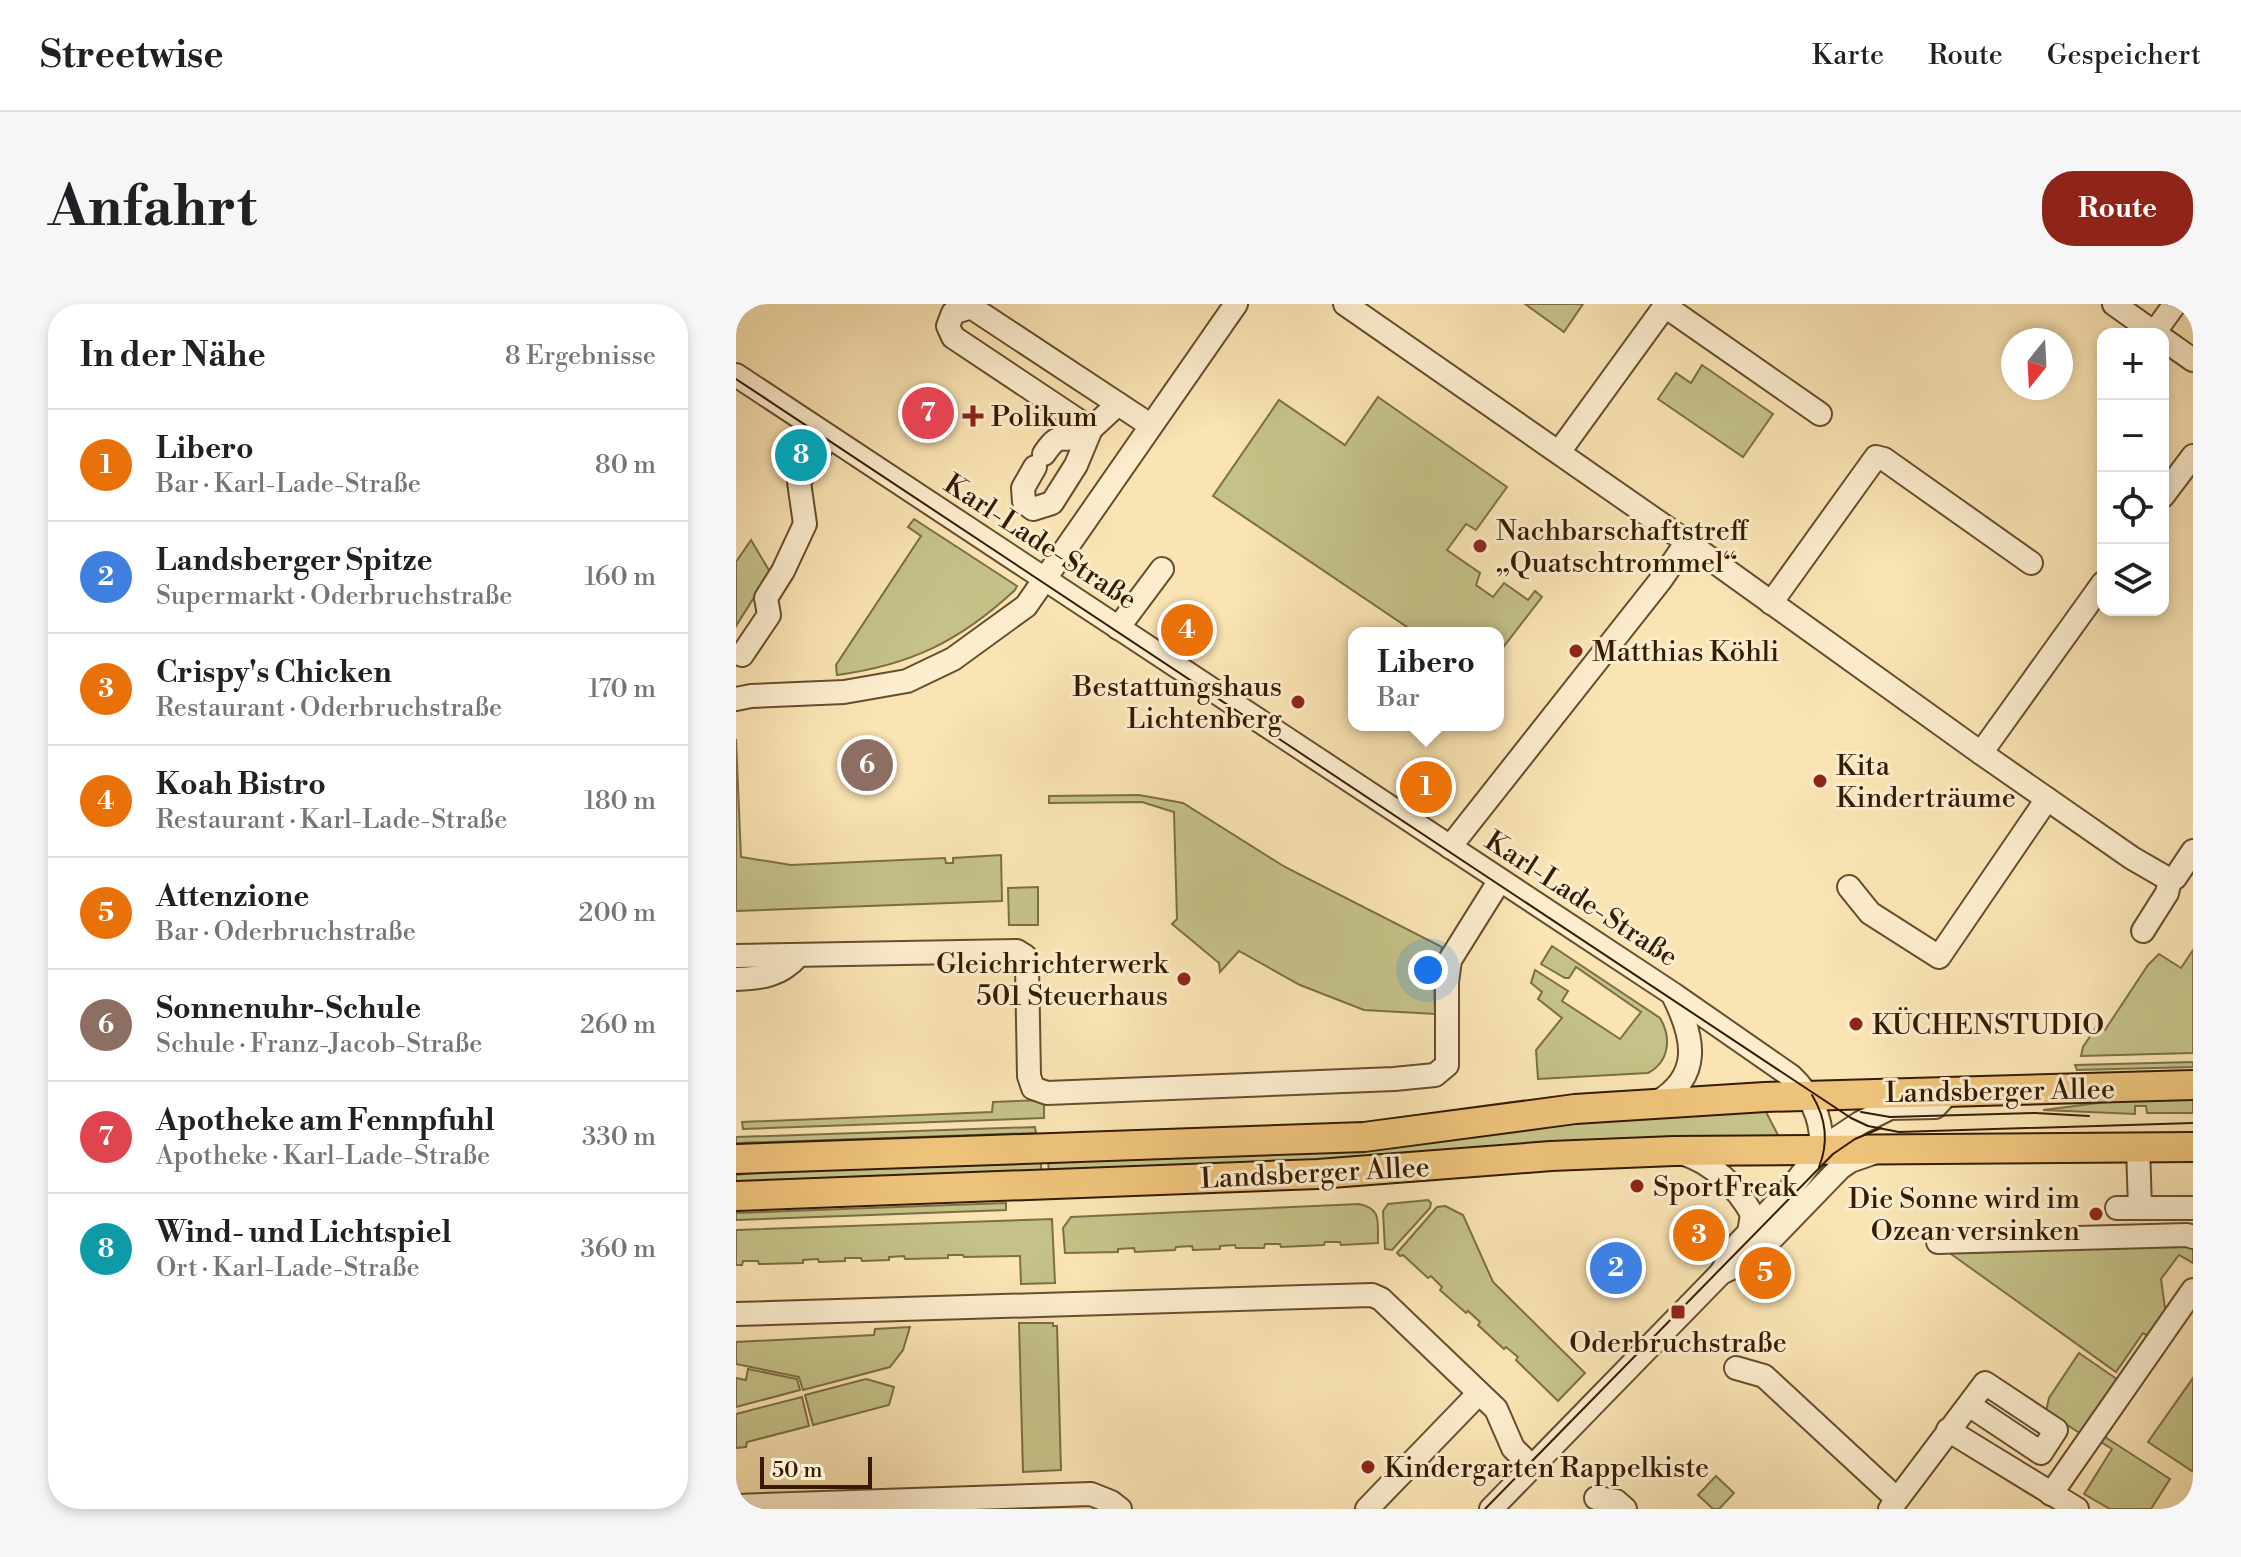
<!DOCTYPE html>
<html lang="de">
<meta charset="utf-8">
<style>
body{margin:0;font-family:"Libre Bodoni",serif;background:#f6f6f6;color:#202124}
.controls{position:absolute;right:24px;top:24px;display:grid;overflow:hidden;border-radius:16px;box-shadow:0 4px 12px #0003}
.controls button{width:72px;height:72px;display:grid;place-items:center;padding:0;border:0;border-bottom:2px solid #e0e0e0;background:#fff;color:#202124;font:40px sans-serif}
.compass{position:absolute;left:1265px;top:24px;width:72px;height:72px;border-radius:50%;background:#fff;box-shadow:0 4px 12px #0003;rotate:198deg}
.scale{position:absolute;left:24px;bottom:20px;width:112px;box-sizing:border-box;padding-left:8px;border:4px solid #361b02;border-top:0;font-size:22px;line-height:28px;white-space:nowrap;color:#361b02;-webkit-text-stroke:6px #fcedce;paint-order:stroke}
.you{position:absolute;left:692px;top:666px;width:28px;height:28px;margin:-20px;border:6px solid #fff;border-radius:50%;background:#1a73e8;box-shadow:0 0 0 12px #1a73e833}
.badge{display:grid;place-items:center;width:52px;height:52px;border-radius:50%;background:#8f2418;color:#fff;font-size:26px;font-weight:700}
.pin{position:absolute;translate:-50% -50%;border:4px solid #fff;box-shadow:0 2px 8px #0006}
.popup{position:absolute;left:612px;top:323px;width:156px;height:104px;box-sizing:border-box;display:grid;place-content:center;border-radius:16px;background:#fff;filter:drop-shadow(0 2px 6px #0005);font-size:26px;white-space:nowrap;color:#757577}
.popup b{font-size:30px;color:#202124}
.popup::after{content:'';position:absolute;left:50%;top:100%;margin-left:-16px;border:16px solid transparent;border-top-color:#fff}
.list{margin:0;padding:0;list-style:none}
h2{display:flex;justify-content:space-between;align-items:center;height:104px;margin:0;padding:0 32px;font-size:34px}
h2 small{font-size:26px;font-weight:400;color:#757577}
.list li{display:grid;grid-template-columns:52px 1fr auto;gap:24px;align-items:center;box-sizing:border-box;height:112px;padding:0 32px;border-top:2px solid #e0e0e0}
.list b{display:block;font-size:30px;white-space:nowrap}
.list p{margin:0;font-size:26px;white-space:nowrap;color:#757577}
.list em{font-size:26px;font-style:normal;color:#757577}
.icon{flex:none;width:44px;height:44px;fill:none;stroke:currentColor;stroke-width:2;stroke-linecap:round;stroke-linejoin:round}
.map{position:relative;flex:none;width:1457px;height:1205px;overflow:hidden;border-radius:32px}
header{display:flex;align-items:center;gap:48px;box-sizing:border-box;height:112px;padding:0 40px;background:#fff;border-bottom:2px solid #e0e0e0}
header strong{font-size:38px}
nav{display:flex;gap:44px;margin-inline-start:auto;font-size:28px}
.intro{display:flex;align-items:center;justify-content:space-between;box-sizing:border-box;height:192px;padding:0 48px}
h1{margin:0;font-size:56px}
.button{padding:20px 36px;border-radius:32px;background:#8f2418;color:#fff;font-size:28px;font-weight:700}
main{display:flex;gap:48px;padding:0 48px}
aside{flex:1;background:#fff;border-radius:32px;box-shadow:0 4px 12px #0003}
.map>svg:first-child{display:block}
</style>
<header>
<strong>Streetwise</strong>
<nav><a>Karte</a><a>Route</a><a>Gespeichert</a></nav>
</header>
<div class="intro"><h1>Anfahrt</h1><a class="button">Route</a></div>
<main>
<aside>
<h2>In der Nähe<small>8 Ergebnisse</small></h2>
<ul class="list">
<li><span class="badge" style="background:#e8710a">1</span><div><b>Libero</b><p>Bar · Karl-Lade-Straße</p></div><em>80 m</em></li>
<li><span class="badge" style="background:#3f7fe0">2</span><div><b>Landsberger Spitze</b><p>Supermarkt · Oderbruchstraße</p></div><em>160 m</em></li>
<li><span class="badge" style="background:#e8710a">3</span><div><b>Crispy's Chicken</b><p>Restaurant · Oderbruchstraße</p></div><em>170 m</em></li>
<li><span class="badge" style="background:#e8710a">4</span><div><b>Koah Bistro</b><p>Restaurant · Karl-Lade-Straße</p></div><em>180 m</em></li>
<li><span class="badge" style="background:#e8710a">5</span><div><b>Attenzione</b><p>Bar · Oderbruchstraße</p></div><em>200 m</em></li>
<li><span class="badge" style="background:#8d6e63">6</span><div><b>Sonnenuhr-Schule</b><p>Schule · Franz-Jacob-Straße</p></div><em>260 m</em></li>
<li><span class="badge" style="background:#e0444e">7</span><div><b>Apotheke am Fennpfuhl</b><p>Apotheke · Karl-Lade-Straße</p></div><em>330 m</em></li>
<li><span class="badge" style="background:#0f9aa8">8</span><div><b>Wind- und Lichtspiel</b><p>Ort · Karl-Lade-Straße</p></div><em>360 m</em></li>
</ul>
</aside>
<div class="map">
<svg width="1457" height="1205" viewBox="0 0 1457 1205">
<rect width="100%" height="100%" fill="#fae4b3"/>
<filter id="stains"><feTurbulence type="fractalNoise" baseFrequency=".0025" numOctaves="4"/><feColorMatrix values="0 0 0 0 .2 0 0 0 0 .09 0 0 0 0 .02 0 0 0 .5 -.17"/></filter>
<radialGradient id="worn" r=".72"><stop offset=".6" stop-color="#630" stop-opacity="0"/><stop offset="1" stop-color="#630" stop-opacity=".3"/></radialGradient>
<g fill="#c4c288" stroke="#7d6e45" stroke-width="2">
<path d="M789,0H847L828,28Z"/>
<path d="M966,61L1037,110L1007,153L922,95L940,69L955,79Z"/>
<path d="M642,93L771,183L740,226L730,220L711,246L744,269L740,281L757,293L768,279L792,296L799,287L806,293L762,350V329H680L477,192L543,96L609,141Z"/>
<path d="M178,215L281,282L279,286C224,337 175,361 101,371L100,361L185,232L172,223Z"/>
<path d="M15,236L34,268L0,322V258Z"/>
<path d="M0,435L5,553L55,561L209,554L210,559H217V554L265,551L266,597L0,607Z"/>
<path d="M403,491L447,499L549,563L706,643L698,675L699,710L628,706L564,681L503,647L484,668L483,659L436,620L441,615L438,508L406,498L313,499V492Z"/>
<path d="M302,583V621H273L272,584Z"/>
<path d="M816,642L924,714C936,734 933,758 912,769L802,775L800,746L826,714L802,695L806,688L795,679L799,666L832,687L826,697L884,735L905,708L840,663L833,674H829L805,660Z"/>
<path d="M1457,646V749L1345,752L1347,743L1361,722L1369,726L1412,661L1423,650L1445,664Z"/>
<path d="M1457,758V763L1341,766L1339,761Z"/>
<path d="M1457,792V809H1411L1410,802H1399V810L1307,806L1386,796Z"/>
<path d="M308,796V814L7,825L6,818L256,808L257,798Z"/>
<path d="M1029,806L1043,833L579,858L313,869L312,857Z"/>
<path d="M299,823L300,829L0,839V833Z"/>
<path d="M305,857V869L0,880V871L34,867Z"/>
<path d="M692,896L695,899L694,904L656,946L649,945L647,907L652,900Z"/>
<path d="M270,899V906L0,916V909Z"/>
<path d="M623,900C647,905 641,919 642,939L605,941L604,938H589L588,941L545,943L544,940H529L528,944H500L499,941L484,942V945L457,946L456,942L440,943L439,946L399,948L398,944L382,945V948L329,949L327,924L335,913Z"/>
<path d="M709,902L727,911L757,978L849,1069L822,1097L780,1056L782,1053L770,1043L768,1045L742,1021L744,1018L732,1007L730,1009L704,986L706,983L695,972L692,974L667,951L664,952L661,949L701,903Z"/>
<path d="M316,915L319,979L285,980L284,952L228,953L227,951H212V954L169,955L168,952L153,953V956L126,957L125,954H109V957L83,958L82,955L67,956V959L23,960L22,957H7L6,961H0V926Z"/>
<path d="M1457,939V959L1443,951L1425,975L1429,1004L1436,1008L1418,1035L1407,1029L1380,1068L1208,945Z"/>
<path d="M283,1019H317V1022H321L325,1166L287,1168Z"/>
<path d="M174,1023L167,1046L154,1063L67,1086L63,1073L0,1060V1038L138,1031L139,1025Z"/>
<path d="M1343,1049L1385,1078L1348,1132L1310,1107L1313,1094Z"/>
<path d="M12,1065L61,1075L64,1086L0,1103V1074L10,1076Z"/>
<path d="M1457,1074V1165L1456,1167L1412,1138Z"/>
<path d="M130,1075L158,1083L153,1101L77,1121L69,1091Z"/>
<path d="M66,1093L73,1122L11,1138L10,1143L0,1144V1110Z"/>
<path d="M1369,1133L1434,1175L1415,1205H1374L1348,1190L1376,1145L1365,1138Z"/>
<path d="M980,1172L998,1189L983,1205H977L962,1191Z"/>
</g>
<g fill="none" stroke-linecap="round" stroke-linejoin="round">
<defs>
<g id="minor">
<path d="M609,0L951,238L1245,449L1396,554L1434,576"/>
<path d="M1378,0L1420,30"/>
<path d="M1418,29L1439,0"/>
<path d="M1427,35L1457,56"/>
<path d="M0,71L937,690L1055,772C1076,792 1087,816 1085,845"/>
<path d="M823,148L929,2L1084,110"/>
<path d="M308,150C324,126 324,139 343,133C344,133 354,125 355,125L217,33L212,22L217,9L235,3L414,121"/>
<path d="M299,163L287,184L288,198L297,205L316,199L340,161L355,125L382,100"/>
<path d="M1427,192L1457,152"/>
<path d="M1035,299L1140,153L1148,155L1295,259"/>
<path d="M382,324L426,265"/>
<path d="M6,351L33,311L30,294L47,267L69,220L63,178L92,133"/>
<path d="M0,395L15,392L108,388L171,377L217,355L290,302L500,0"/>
<path d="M1245,449L1367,279"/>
<path d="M714,543L924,277L951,238"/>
<path d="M1434,576L1439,574L1457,547"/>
<path d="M1113,583L1134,609L1203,653L1311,495"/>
<path d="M1407,627L1431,589L1434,576"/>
<path d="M0,652L281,647L289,652L291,662L293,772L297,784L311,789L658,775L699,771L711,761V678L714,656L764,576"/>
<path d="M0,675C26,674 44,672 62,652"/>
<path d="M920,799C967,772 958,733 937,691"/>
<path d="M1402,843L1404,904"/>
<path d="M945,849C976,858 1001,883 1016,910L1013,929"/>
<path d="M1381,904H1457"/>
<path d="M1202,938L1451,931L1457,933"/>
<path d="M985,969L1018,953L1104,864L1114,857L1137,849"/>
<path d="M0,1010L636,991L645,995L760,1105L777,1144L796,1163"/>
<path d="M1000,1064L1028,1072L1161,1195"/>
<path d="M1212,1126L1341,1205"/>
<path d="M1315,1190L1457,986"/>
<path d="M860,1194L880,1197L889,1205"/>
<path d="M0,1202L355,1190L375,1198L384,1205"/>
<path d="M631,1205L743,1089"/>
<path d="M755,1205L985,969L1003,939L1056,883L1085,845L1124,819L1154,804L1199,803L1214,787"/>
<path d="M1154,1205L1249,1079L1320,1126L1305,1149L1233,1101"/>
</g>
<g id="major">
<path d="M0,855L628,833L839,805L1029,793L1457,781"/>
<path d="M0,892L582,870L815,852L938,847L1457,843"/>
</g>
</defs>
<use href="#minor" stroke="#674d2e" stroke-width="26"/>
<use href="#major" stroke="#361b02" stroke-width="32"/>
<use href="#minor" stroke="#fcedce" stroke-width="22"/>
<use href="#major" stroke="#edc27a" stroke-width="28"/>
<g stroke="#361b02" stroke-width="2">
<path d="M0,75L1115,814L1132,822L1163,828L1457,819"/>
<path d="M1076,791C1090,814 1093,838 1083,863"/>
<path d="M1125,808L1154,813L1299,809L1353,812"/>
<path d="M749,1205L1097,850L1119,835L1145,824"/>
</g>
</g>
<g fill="#8f2418" stroke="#fcedce" stroke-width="3">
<path d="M233 100h8v8h8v8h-8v8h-8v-8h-8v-8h8z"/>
<circle cx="744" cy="242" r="8"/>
<circle cx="840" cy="347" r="8"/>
<circle cx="562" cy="398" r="8"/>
<circle cx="1084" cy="477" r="8"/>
<circle cx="448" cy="675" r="8"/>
<circle cx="1120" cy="720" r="8"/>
<circle cx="901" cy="882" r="8"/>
<circle cx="1360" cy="910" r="8"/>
<rect x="934" y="1000" width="16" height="16" rx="4"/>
<circle cx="632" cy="1163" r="8"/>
</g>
<g text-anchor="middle" stroke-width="6" stroke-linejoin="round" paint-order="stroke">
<g font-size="28" fill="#361b02" stroke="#fcedce" text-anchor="start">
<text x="255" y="122">Polikum</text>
<text x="760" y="236">Nachbarschaftstreff<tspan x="760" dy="32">„Quatschtrommel“</tspan></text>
<text x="856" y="357">Matthias Köhli</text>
<text x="546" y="392" text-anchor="end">Bestattungshaus<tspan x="546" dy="32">Lichtenberg</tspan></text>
<text x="1100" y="471">Kita<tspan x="1100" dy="32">Kinderträume</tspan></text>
<text x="432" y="669" text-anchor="end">Gleichrichterwerk<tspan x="432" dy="32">501 Steuerhaus</tspan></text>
<text x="1136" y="730">KÜCHENSTUDIO</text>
<text x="917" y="892">SportFreak</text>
<text x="1344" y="904" text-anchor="end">Die Sonne wird im<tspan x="1344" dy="32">Ozean versinken</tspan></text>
<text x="942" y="1048" text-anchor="middle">Oderbruchstraße</text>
<text x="648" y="1173">Kindergarten Rappelkiste</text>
</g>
<g font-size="28" fill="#361b02" stroke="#fcedce">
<text transform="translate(305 237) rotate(33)" y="10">Karl-Lade-Straße</text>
<text transform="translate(846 594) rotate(33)" y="10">Karl-Lade-Straße</text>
<text transform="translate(1264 786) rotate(-1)" y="10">Landsberger Allee</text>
<text transform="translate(579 868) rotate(-3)" y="10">Landsberger Allee</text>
</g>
</g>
<rect width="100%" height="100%" filter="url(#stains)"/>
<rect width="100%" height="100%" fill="url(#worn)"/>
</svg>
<div class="controls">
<button>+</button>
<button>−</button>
<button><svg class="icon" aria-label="locate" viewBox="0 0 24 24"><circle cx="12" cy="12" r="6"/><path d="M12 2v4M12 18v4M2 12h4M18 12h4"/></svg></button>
<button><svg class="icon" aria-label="layers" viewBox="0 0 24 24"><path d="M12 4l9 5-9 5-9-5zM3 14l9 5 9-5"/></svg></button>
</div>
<svg class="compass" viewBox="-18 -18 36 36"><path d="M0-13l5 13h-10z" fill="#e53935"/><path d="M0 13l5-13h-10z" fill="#757577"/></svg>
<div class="scale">50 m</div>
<div class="you"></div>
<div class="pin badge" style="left:690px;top:483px;background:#e8710a">1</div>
<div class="popup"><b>Libero</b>Bar</div>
<div class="pin badge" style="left:880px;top:964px;background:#3f7fe0">2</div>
<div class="pin badge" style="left:963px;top:931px;background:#e8710a">3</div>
<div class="pin badge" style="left:451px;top:326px;background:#e8710a">4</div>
<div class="pin badge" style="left:1029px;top:969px;background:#e8710a">5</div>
<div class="pin badge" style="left:131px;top:461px;background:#8d6e63">6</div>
<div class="pin badge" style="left:192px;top:109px;background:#e0444e">7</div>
<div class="pin badge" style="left:65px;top:151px;background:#0f9aa8">8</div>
</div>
</main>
